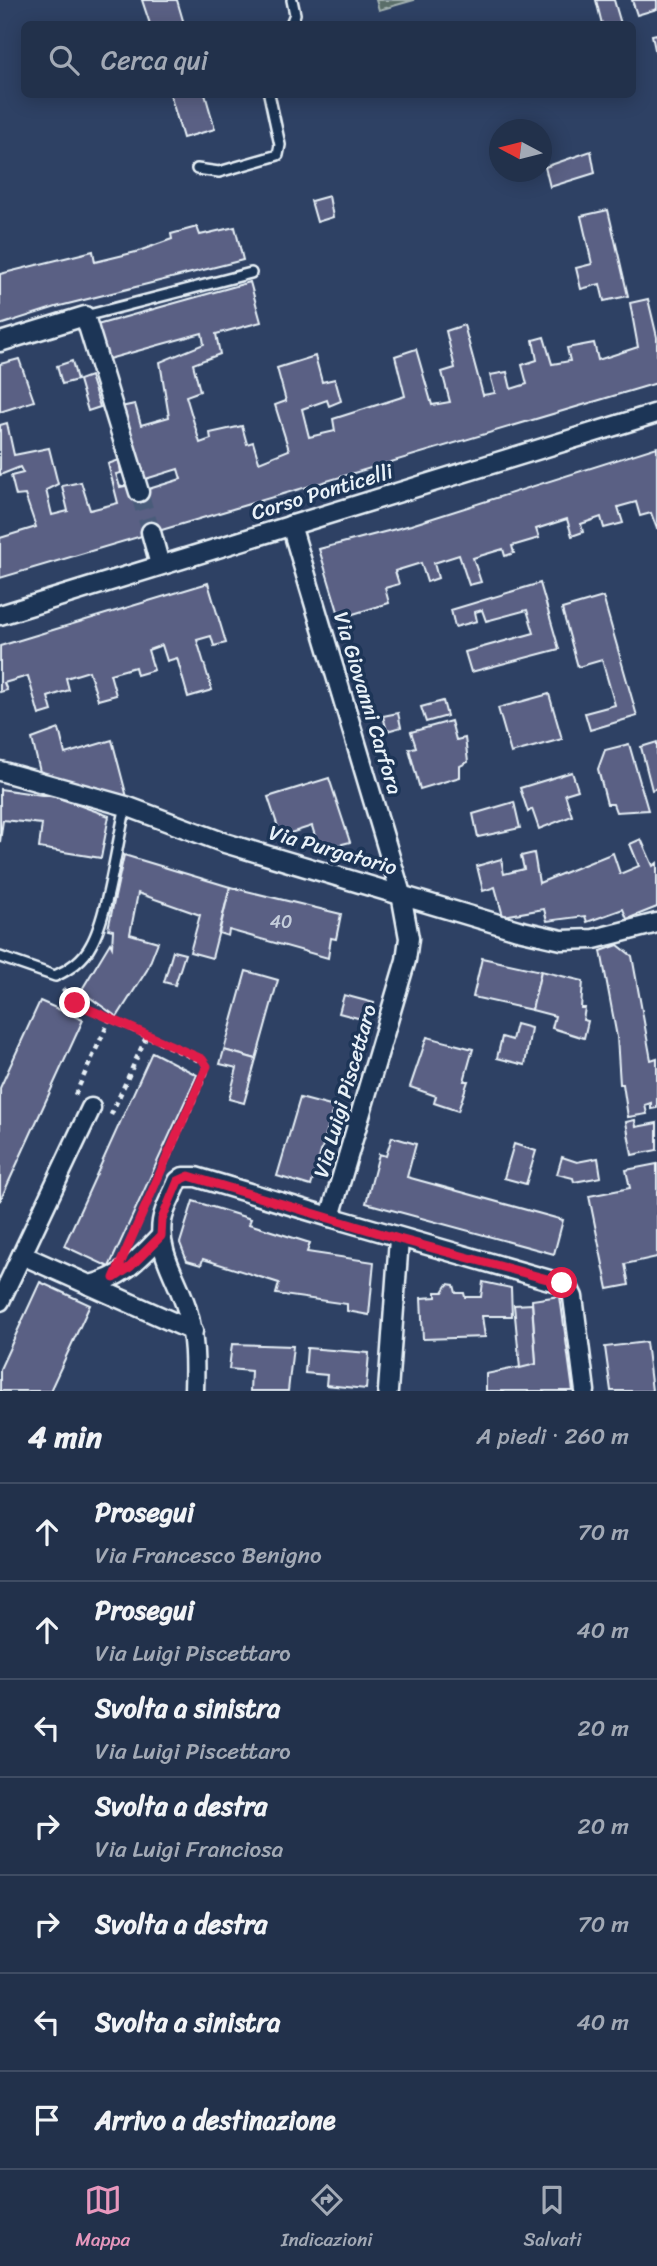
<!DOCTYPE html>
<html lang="it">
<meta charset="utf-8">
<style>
body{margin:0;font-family:Sriracha,sans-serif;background:#2e3d55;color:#f1f3f6}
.compass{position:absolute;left:489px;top:119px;width:63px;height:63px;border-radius:50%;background:#22314b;box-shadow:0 4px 18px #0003;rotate:277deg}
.stop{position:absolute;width:21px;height:21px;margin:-16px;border:5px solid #e11d48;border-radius:50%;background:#fff}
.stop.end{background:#e11d48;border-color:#fff;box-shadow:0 2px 7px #0008}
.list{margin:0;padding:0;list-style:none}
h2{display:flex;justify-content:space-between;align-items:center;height:91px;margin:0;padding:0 28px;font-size:30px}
h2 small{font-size:23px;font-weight:400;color:#a2a9b5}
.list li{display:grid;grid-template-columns:46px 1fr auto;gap:21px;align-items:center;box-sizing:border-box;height:98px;padding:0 28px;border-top:2px solid #3f4c63}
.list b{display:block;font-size:26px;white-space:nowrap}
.list p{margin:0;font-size:23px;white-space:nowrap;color:#a2a9b5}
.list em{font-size:23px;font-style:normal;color:#a2a9b5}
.icon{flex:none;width:38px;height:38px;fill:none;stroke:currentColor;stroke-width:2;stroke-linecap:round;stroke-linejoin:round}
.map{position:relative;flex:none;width:657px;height:1391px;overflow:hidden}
.search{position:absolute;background:#22314b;box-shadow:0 4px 18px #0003;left:21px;right:21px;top:21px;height:77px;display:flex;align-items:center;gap:18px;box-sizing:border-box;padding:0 24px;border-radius:10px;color:#a2a9b5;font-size:26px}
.sheet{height:777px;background:#22314b}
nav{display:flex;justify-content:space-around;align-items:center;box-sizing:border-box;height:98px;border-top:2px solid #3f4c63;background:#22314b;font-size:19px;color:#a2a9b5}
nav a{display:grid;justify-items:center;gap:4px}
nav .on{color:#e797bd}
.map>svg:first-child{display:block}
</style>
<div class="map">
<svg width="657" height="1391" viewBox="0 0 657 1391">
<rect width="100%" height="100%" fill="#2e4164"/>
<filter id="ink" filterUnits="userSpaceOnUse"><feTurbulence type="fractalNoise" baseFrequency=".0143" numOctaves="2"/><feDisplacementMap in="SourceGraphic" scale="14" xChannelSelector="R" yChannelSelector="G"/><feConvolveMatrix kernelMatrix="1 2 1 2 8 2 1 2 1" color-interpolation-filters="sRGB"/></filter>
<g filter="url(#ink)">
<path fill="#5a6e69" stroke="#a1b0b0" stroke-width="2" d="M376,0H414L379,10Z"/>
<g fill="#5a6084" stroke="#e8f1f8" stroke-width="2">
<path d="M142,0H177L184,24H150Z"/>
<path d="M596,0H614L621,24H602Z"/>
<path d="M632,0H657V9L637,15Z"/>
<path d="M657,34V59L652,35Z"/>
<path d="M170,94H205L215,129L183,138Z"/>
<path d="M591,151L595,173L550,187L545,167Z"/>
<path d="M329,196L333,217L317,222L311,201Z"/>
<path d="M608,210L628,296L604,301L600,284L581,289L576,268L592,264L581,216Z"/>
<path d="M197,227L200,235L235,227L243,260L56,307L0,325V274L93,251L95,262L136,252L172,239L171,234Z"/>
<path d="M250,282L261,322L216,334L220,354L193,364L200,391L186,396L200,443L211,439L210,433L242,426L247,444L253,442L259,462L289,450L275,405L286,401L277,368L315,356L322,382L335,379L341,401L329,406L327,400L302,409L309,437L335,431L333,419L405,396L395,356L416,349L432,405L450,402L442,372L455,368L446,331L464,325L483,395L495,393L490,375L507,372L511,389L527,384L522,365L537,360L533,340L544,337L552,364L570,361L567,348L594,343L598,360L638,347L630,303L648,299L657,337V383L0,578V538L36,527L25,495L16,496L11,476L23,473L20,467L0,475V425L7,423L14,455L49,448L58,484L46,490L52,515L68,511L62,486L81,482L90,510L118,503L108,464L119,460L121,473L116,474L120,487L135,484L139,492L181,479L178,469L139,481L116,408L135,404L141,425L169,417L160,362L204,344L202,333L105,360L97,325Z"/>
<path d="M19,359L34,401L0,412V364Z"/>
<path d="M72,361L77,380L62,384L57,366Z"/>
<path d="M90,376L100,407L88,411L79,380Z"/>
<path d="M657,447V529L651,513L640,516L636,502L618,507L623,523L604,528L601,517L581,524L583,532L572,536L567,519L536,529L539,538L512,546L514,553L505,556L503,549L473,558L481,582L469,585L459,555L434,563L438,578L427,582L421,563L395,571L399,584L385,588L389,603L340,618L319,549L411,525Z"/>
<path d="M208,583L226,643L214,646L211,636L197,640L212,690L188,697L177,658L167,661L162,645L148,650L154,670L137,675L135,667L110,674L116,695L98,700L89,671L66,678L69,690L48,697L52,711L39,715L28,676L4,683L7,690L0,692V646Z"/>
<path d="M540,583L559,649L471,672L465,652L534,633L527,610L486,621L482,610L475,612L477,621L455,627L451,610Z"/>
<path d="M603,597L637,716L590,730L585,713L615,705L602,660L578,667L562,609Z"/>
<path d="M549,694L562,739L511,753L498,708Z"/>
<path d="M443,701L447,716L426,722L421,707Z"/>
<path d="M398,713L401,727L387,731L383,716Z"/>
<path d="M451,721L456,740L465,738L468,762L460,766V777L420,789L409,749L416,747L411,732Z"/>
<path d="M59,729L65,754L112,740L128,801L41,776L32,739Z"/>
<path d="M657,742V788L652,790L641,747Z"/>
<path d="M629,744L648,810L616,812L613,804H607L598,769L605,750Z"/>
<path d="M572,772L578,790L565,794L572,816L539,829L532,809L528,812L520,788Z"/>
<path d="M329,778L350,842L335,846L317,843L312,826L281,836L268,797Z"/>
<path d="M0,789L56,797L109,816L101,858L39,848L42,824L3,820L0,842Z"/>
<path d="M514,802L520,828L478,837L473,814Z"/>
<path d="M641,839L653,866L657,863V907L627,919L623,909L587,922L585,916L547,921L544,909L503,916L495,887L483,891L477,866L501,859L504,874L524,869L521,856L534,853L539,883L613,853L620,874L639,866L630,844Z"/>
<path d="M124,855L230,887L212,958L190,952L200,915L138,893L130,934L158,942L147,970L117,1017L81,991L110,943L112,947L113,930L108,929Z"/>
<path d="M230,887L341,914L336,939L331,938L328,958L229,930L228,936L219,933Z"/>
<path d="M618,945L632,956L651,1060L657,1058V1108L651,1109V1103L645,1105L647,1114L628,1117L623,1084H620L617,1037L601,951Z"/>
<path d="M173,951L185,954L175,985L164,982Z"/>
<path d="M482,958L541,971L532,1010L473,997Z"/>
<path d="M246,971L278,980L256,1059L224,1050Z"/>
<path d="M541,971L583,981L581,1008H585L583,1020L588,1021L584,1038L552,1028L555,1016L532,1010Z"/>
<path d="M344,995L374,1003L369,1021L339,1013Z"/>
<path d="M40,1001L83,1020L0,1201V1088Z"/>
<path d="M516,1024L531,1028L525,1065L497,1058L502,1037L512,1040Z"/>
<path d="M427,1037L473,1049L464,1081H468L458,1111L434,1103L436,1096L410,1087Z"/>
<path d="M224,1050L256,1059L244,1103L229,1099L237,1068L220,1064Z"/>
<path d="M152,1052L197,1075L109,1267L64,1246Z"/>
<path d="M300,1098L334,1107L311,1186L277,1176Z"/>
<path d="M635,1120L636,1127L657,1123V1150L632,1155L626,1122Z"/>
<path d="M392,1137L416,1144L407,1177L563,1220L554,1254L366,1203L379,1154L386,1156Z"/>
<path d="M514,1144L536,1151L526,1184L504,1178Z"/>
<path d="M562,1157L577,1162L598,1158L601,1177L574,1182L573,1178L557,1174Z"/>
<path d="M657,1164V1257L625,1264L629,1285L608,1289L589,1196L630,1188L626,1170Z"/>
<path d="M193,1201L251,1219L249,1224L310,1243L307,1252L374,1262L369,1315L347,1311V1304L276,1294L279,1283L203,1259L201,1265L187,1261L180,1243Z"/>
<path d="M40,1282L90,1305L50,1391H0V1369Z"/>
<path d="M483,1282L511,1288L512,1316H482L485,1337L423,1339L421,1298L436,1297V1292H443L448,1284L454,1285L456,1293H464L465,1297H481Z"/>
<path d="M560,1296L573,1391H486V1374L536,1364L532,1300Z"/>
<path d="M532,1304L536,1364L520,1368L514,1305Z"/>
<path d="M646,1342L652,1391H611L605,1347Z"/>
<path d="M232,1344L293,1346L288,1391H250L251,1371L229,1369Z"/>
<path d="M307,1348L369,1353L366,1389L326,1385L327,1375L305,1373Z"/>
</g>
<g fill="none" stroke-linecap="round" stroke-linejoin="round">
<path stroke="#4a5b7a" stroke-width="18" stroke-dasharray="18 9" stroke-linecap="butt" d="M139,492L151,532"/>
<defs>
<g id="lane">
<path d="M291,24L295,14L292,0"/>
<path d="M197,169L219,172L278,155L280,145L269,94"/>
<path d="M85,316L251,273"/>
<path d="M0,957L55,976C69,970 84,959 91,945C108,915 117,842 126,806"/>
</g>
<g id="street">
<path d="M0,342L85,316L139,492"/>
<path d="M151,532L160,565"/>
<path d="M0,615L657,413"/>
<path d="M0,771L126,806L225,843L518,930L562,940L594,939L657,923"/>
<path d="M330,1217L567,1285L573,1297L585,1391"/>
<path d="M22,1255L193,1331"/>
<path d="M89,1285C121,1279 140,1258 161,1236"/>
<path d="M0,1301L91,1108"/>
<path d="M194,1391C195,1363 195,1337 187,1310C179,1280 157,1254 162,1221C164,1208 173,1194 178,1181L183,1177H196L330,1217L406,960L409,938L401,894L291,525"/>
<path d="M388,1391L399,1239"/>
</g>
</defs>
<use href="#lane" stroke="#e8f1f8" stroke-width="14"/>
<use href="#street" stroke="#e8f1f8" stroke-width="23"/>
<g stroke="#e8f1f8" stroke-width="4.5" stroke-dasharray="5 5" stroke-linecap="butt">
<path d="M63,989L75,1003L206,1064V1073L165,1165"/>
<path d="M75,1095L110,1019"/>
<path d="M111,1115L147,1035"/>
<path d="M133,1235L141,1218"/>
</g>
<use href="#lane" stroke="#1d3557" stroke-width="9"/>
<use href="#street" stroke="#1d3557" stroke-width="18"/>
</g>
</g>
<g fill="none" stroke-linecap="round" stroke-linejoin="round" filter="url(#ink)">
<path stroke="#e11d48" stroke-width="9" d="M75,1003L202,1059L207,1066L114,1278L130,1267L161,1236L162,1219L178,1181L189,1176L399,1239L562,1283"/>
</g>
<g text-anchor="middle" stroke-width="7" stroke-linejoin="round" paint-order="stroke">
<g font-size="18" fill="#c4cddb">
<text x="281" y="928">40</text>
</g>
<g font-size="21" fill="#e8f1f8" stroke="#1d3557">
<text transform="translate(322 492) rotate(-17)" y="7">Corso Ponticelli</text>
<text transform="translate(368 703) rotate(73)" y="7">Via Giovanni Carfora</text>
<text transform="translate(333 850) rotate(16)" y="7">Via Purgatorio</text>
<text transform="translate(345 1091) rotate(-74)" y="7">Via Luigi Piscettaro</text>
</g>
</g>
</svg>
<svg class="compass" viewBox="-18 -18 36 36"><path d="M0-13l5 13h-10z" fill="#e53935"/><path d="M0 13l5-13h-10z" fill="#a2a9b5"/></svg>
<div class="stop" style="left:562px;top:1283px"></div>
<div class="stop end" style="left:75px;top:1003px"></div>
<div class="search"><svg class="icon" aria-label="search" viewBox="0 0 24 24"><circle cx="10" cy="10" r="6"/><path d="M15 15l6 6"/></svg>Cerca qui</div>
</div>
<section class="sheet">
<h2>4 min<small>A piedi · 260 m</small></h2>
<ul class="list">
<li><svg class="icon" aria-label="ahead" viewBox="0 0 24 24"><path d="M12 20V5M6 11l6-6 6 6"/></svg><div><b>Prosegui</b><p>Via Francesco Benigno</p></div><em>70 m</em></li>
<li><svg class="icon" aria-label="ahead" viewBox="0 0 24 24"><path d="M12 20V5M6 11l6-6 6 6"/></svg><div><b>Prosegui</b><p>Via Luigi Piscettaro</p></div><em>40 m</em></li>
<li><svg class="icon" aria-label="left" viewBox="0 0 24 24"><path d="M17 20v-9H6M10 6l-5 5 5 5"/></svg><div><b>Svolta a sinistra</b><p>Via Luigi Piscettaro</p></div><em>20 m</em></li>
<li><svg class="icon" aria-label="right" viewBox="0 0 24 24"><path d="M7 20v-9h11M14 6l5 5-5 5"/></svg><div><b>Svolta a destra</b><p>Via Luigi Franciosa</p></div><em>20 m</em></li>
<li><svg class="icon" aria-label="right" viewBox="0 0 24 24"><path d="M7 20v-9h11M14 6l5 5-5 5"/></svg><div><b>Svolta a destra</b></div><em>70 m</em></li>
<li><svg class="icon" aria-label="left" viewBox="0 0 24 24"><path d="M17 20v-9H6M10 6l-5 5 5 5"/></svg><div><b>Svolta a sinistra</b></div><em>40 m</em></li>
<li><svg class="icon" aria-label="arrive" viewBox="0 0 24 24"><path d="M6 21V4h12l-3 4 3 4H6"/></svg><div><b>Arrivo a destinazione</b></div></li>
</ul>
</section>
<nav>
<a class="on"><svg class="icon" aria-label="map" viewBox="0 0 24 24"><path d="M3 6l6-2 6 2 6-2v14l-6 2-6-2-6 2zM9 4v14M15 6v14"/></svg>Mappa</a>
<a><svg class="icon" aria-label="directions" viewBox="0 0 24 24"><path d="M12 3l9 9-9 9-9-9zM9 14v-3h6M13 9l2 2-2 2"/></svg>Indicazioni</a>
<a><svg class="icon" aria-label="saved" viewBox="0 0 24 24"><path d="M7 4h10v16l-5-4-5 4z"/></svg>Salvati</a>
</nav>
